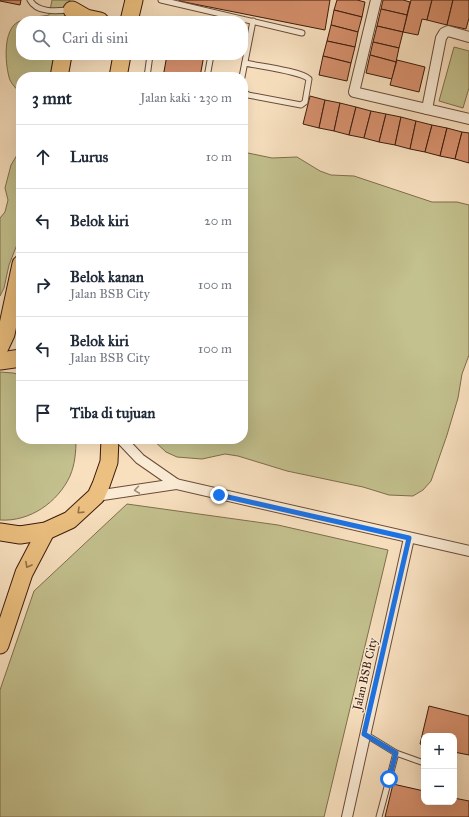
<!DOCTYPE html>
<html lang="id">
<meta charset="utf-8">
<style>
body{margin:0;font-family:"IM FELL Great Primer",serif;background:#f6f6f7;color:#1f2937}
.controls{position:absolute;right:12px;bottom:12px;display:grid;overflow:hidden;border-radius:8px;box-shadow:0 4px 16px #0002}
.controls button{width:36px;height:36px;display:grid;place-items:center;padding:0;border:0;border-bottom:1px solid #e0e1e3;background:#fff;color:#1f2937;font:20px sans-serif}
.stop{position:absolute;width:12px;height:12px;margin:-9px;border:3px solid #1a73e8;border-radius:50%;background:#fff}
.stop.end{background:#1a73e8;border-color:#fff;box-shadow:0 1px 4px #0008}
.list{margin:0;padding:0;list-style:none}
h2{display:flex;justify-content:space-between;align-items:center;height:52px;margin:0;padding:0 16px;font-size:17px}
h2 small{font-size:13px;font-weight:400;color:#747a83}
.list li{display:grid;grid-template-columns:26px 1fr auto;gap:12px;align-items:center;box-sizing:border-box;height:64px;padding:0 16px;border-top:1px solid #e0e1e3}
.list b{display:block;font-size:15px;white-space:nowrap}
.list p{margin:0;font-size:13px;white-space:nowrap;color:#747a83}
.list em{font-size:13px;font-style:normal;color:#747a83}
.icon{flex:none;width:22px;height:22px;fill:none;stroke:currentColor;stroke-width:2;stroke-linecap:round;stroke-linejoin:round}
.map{position:relative;flex:none;width:469px;height:817px;overflow:hidden}
.search{position:absolute;background:#fff;box-shadow:0 4px 16px #0002;left:16px;top:16px;width:232px;height:44px;display:flex;align-items:center;gap:10px;box-sizing:border-box;padding:0 14px;border-radius:16px;color:#747a83;font-size:15px}
.panel{position:absolute;background:#fff;box-shadow:0 4px 16px #0002;left:16px;top:72px;width:232px;height:372px;border-radius:16px}
.map>svg:first-child{display:block}
</style>
<div class="map">
<svg width="469" height="817" viewBox="0 0 469 817">
<rect width="100%" height="100%" fill="#f8e0bf"/>
<filter id="stains"><feTurbulence type="fractalNoise" baseFrequency=".005" numOctaves="4"/><feColorMatrix values="0 0 0 0 .2 0 0 0 0 .09 0 0 0 0 .02 0 0 0 .5 -.17"/></filter>
<radialGradient id="worn" r=".72"><stop offset=".6" stop-color="#630" stop-opacity="0"/><stop offset="1" stop-color="#630" stop-opacity=".3"/></radialGradient>
<g fill="#c3c18e" stroke="#806e4d">
<path d="M52,0H70L65,21H21V55H56L52,77H21V94C17,89 10,83 9,77C5,62 3,30 18,22C27,17 39,17 49,15Z"/>
<path d="M454,47L469,51V88L463,108L439,101Z"/>
<path d="M21,145V226L18,242L9,265L4,288L0,296V218L5,212L8,200L5,188L11,165L17,155Z"/>
<path d="M243,152L272,158L297,157L320,171L331,175L354,176L432,202H457L469,205V355L462,374L458,398L447,435L431,481L423,490L413,496L389,495L363,487L287,471L238,456L225,454L202,459L177,457L166,452L152,439H243Z"/>
<path d="M0,372L13,373L21,375V439H76C76,452 75,464 70,476C58,502 30,522 0,520Z"/>
<path d="M127,504L278,525L388,550L324,817H0V690L34,591Z"/>
</g>
<g fill="#d6906d" stroke="#3c1b0c">
<path d="M0,0H21L20,5L0,1Z"/>
<path d="M179,0H330L325,30L179,1Z"/>
<path d="M337,0H357L365,2L362,17L334,10Z"/>
<path d="M383,0H403L410,2L407,15L381,9Z"/>
<path d="M411,0H432L427,20L422,19L418,35L403,32Z"/>
<path d="M432,0H453L447,25L427,20Z"/>
<path d="M453,0H469V18L466,29L447,25Z"/>
<path d="M381,9L407,15L403,32L377,26Z"/>
<path d="M334,10L362,17L358,32L331,25Z"/>
<path d="M331,25L358,32L355,47L327,41Z"/>
<path d="M377,26L403,32L399,48L373,42Z"/>
<path d="M327,41L355,47L351,63L323,56Z"/>
<path d="M373,42L399,48L396,62L370,55Z"/>
<path d="M167,55H204L200,77H163Z"/>
<path d="M370,55L396,62L392,79L366,73Z"/>
<path d="M323,56L351,63L347,81L319,75Z"/>
<path d="M397,60L425,67L419,92L390,85Z"/>
<path d="M310,96L325,100L319,128L303,124Z"/>
<path d="M325,100L340,103L334,131L319,128Z"/>
<path d="M340,103L356,107L349,135L334,131Z"/>
<path d="M356,107L371,111L364,138L349,135Z"/>
<path d="M371,111L386,114L379,142L364,138Z"/>
<path d="M386,114L401,117L395,145L379,142Z"/>
<path d="M401,117L416,121L410,149L395,145Z"/>
<path d="M416,121L432,125L425,152L410,149Z"/>
<path d="M432,125L447,128L440,156L425,152Z"/>
<path d="M447,128L462,132L455,159L440,156Z"/>
<path d="M462,132L469,133V163L455,159Z"/>
<path d="M429,706L469,716V755L454,752V736H424V745L420,744Z"/>
<path d="M393,784L424,791V802H454V798L469,801V817H385Z"/>
</g>
<g fill="none" stroke-linecap="round" stroke-linejoin="round">
<defs>
<g id="service">
<path d="M30,0C37,13 56,11 69,10"/>
<path d="M161,0L302,33"/>
<path d="M147,77L150,55"/>
<path d="M207,77L211,55"/>
<path d="M242,77L253,21"/>
<path d="M243,91L248,95L301,105L305,102L309,79C301,71 258,66 245,63"/>
<path d="M365,734L396,753L424,763"/>
<path d="M379,817L396,753"/>
</g>
<g id="minor">
<path d="M376,0L354,92L469,119"/>
<path d="M427,109L441,38L444,33L448,31L469,37"/>
<path d="M121,439L140,459L176,484L469,551"/>
<path d="M96,496L176,484"/>
<path d="M347,817L409,538"/>
</g>
<g id="primary">
<path d="M72,10L86,18L100,21"/>
<path d="M129,21L134,0"/>
<path d="M59,77L63,55"/>
<path d="M118,77L122,55"/>
<path d="M0,347L6,334L21,264"/>
<path d="M0,361L21,358"/>
<path d="M0,532L20,535L46,531L70,520L96,496L101,485L109,462L110,439"/>
<path d="M0,645L24,573L46,531"/>
</g>
</defs>
<use href="#service" stroke="#6b4c39" stroke-width="7"/>
<use href="#minor" stroke="#6b4c39" stroke-width="12"/>
<use href="#primary" stroke="#3c1b0c" stroke-width="19"/>
<use href="#service" stroke="#faebd5" stroke-width="5"/>
<use href="#minor" stroke="#faebd5" stroke-width="10"/>
<use href="#primary" stroke="#ecc080" stroke-width="17"/>
</g>
<defs><path id="oneway-chevron" d="M-2-3.5L2.5 0L-2 3.5" fill="none" stroke-width="1.6" stroke-linecap="round" stroke-linejoin="round"/></defs>
<use stroke="#a48d7b" href="#oneway-chevron" transform="translate(137 490) rotate(172)"/>
<g stroke="#946e46">
<use href="#oneway-chevron" transform="translate(80 511) rotate(136)"/>
<use href="#oneway-chevron" transform="translate(28 565) rotate(119)"/>
</g>
<g fill="none" stroke-linecap="round" stroke-linejoin="round">
<path stroke="#1a73e8" stroke-width="5" d="M219,495L409,538L364,734L396,753L389,779"/>
</g>
<g text-anchor="middle" stroke-width="3" stroke-linejoin="round" paint-order="stroke">
<g font-size="12" fill="#3c1b0c" stroke="#faebd5">
<text transform="translate(365 674) rotate(-77)" y="4">Jalan BSB City</text>
</g>
</g>
<rect width="100%" height="100%" filter="url(#stains)"/>
<rect width="100%" height="100%" fill="url(#worn)"/>
</svg>
<div class="controls">
<button>+</button>
<button>−</button>
</div>
<div class="stop" style="left:389px;top:779px"></div>
<div class="stop end" style="left:219px;top:495px"></div>
<div class="search"><svg class="icon" aria-label="search" viewBox="0 0 24 24"><circle cx="10" cy="10" r="6"/><path d="M15 15l6 6"/></svg>Cari di sini</div>
<section class="panel">
<h2>3 mnt<small>Jalan kaki · 230 m</small></h2>
<ul class="list">
<li><svg class="icon" aria-label="ahead" viewBox="0 0 24 24"><path d="M12 20V5M6 11l6-6 6 6"/></svg><div><b>Lurus</b></div><em>10 m</em></li>
<li><svg class="icon" aria-label="left" viewBox="0 0 24 24"><path d="M17 20v-9H6M10 6l-5 5 5 5"/></svg><div><b>Belok kiri</b></div><em>20 m</em></li>
<li><svg class="icon" aria-label="right" viewBox="0 0 24 24"><path d="M7 20v-9h11M14 6l5 5-5 5"/></svg><div><b>Belok kanan</b><p>Jalan BSB City</p></div><em>100 m</em></li>
<li><svg class="icon" aria-label="left" viewBox="0 0 24 24"><path d="M17 20v-9H6M10 6l-5 5 5 5"/></svg><div><b>Belok kiri</b><p>Jalan BSB City</p></div><em>100 m</em></li>
<li><svg class="icon" aria-label="arrive" viewBox="0 0 24 24"><path d="M6 21V4h12l-3 4 3 4H6"/></svg><div><b>Tiba di tujuan</b></div></li>
</ul>
</section>
</div>
